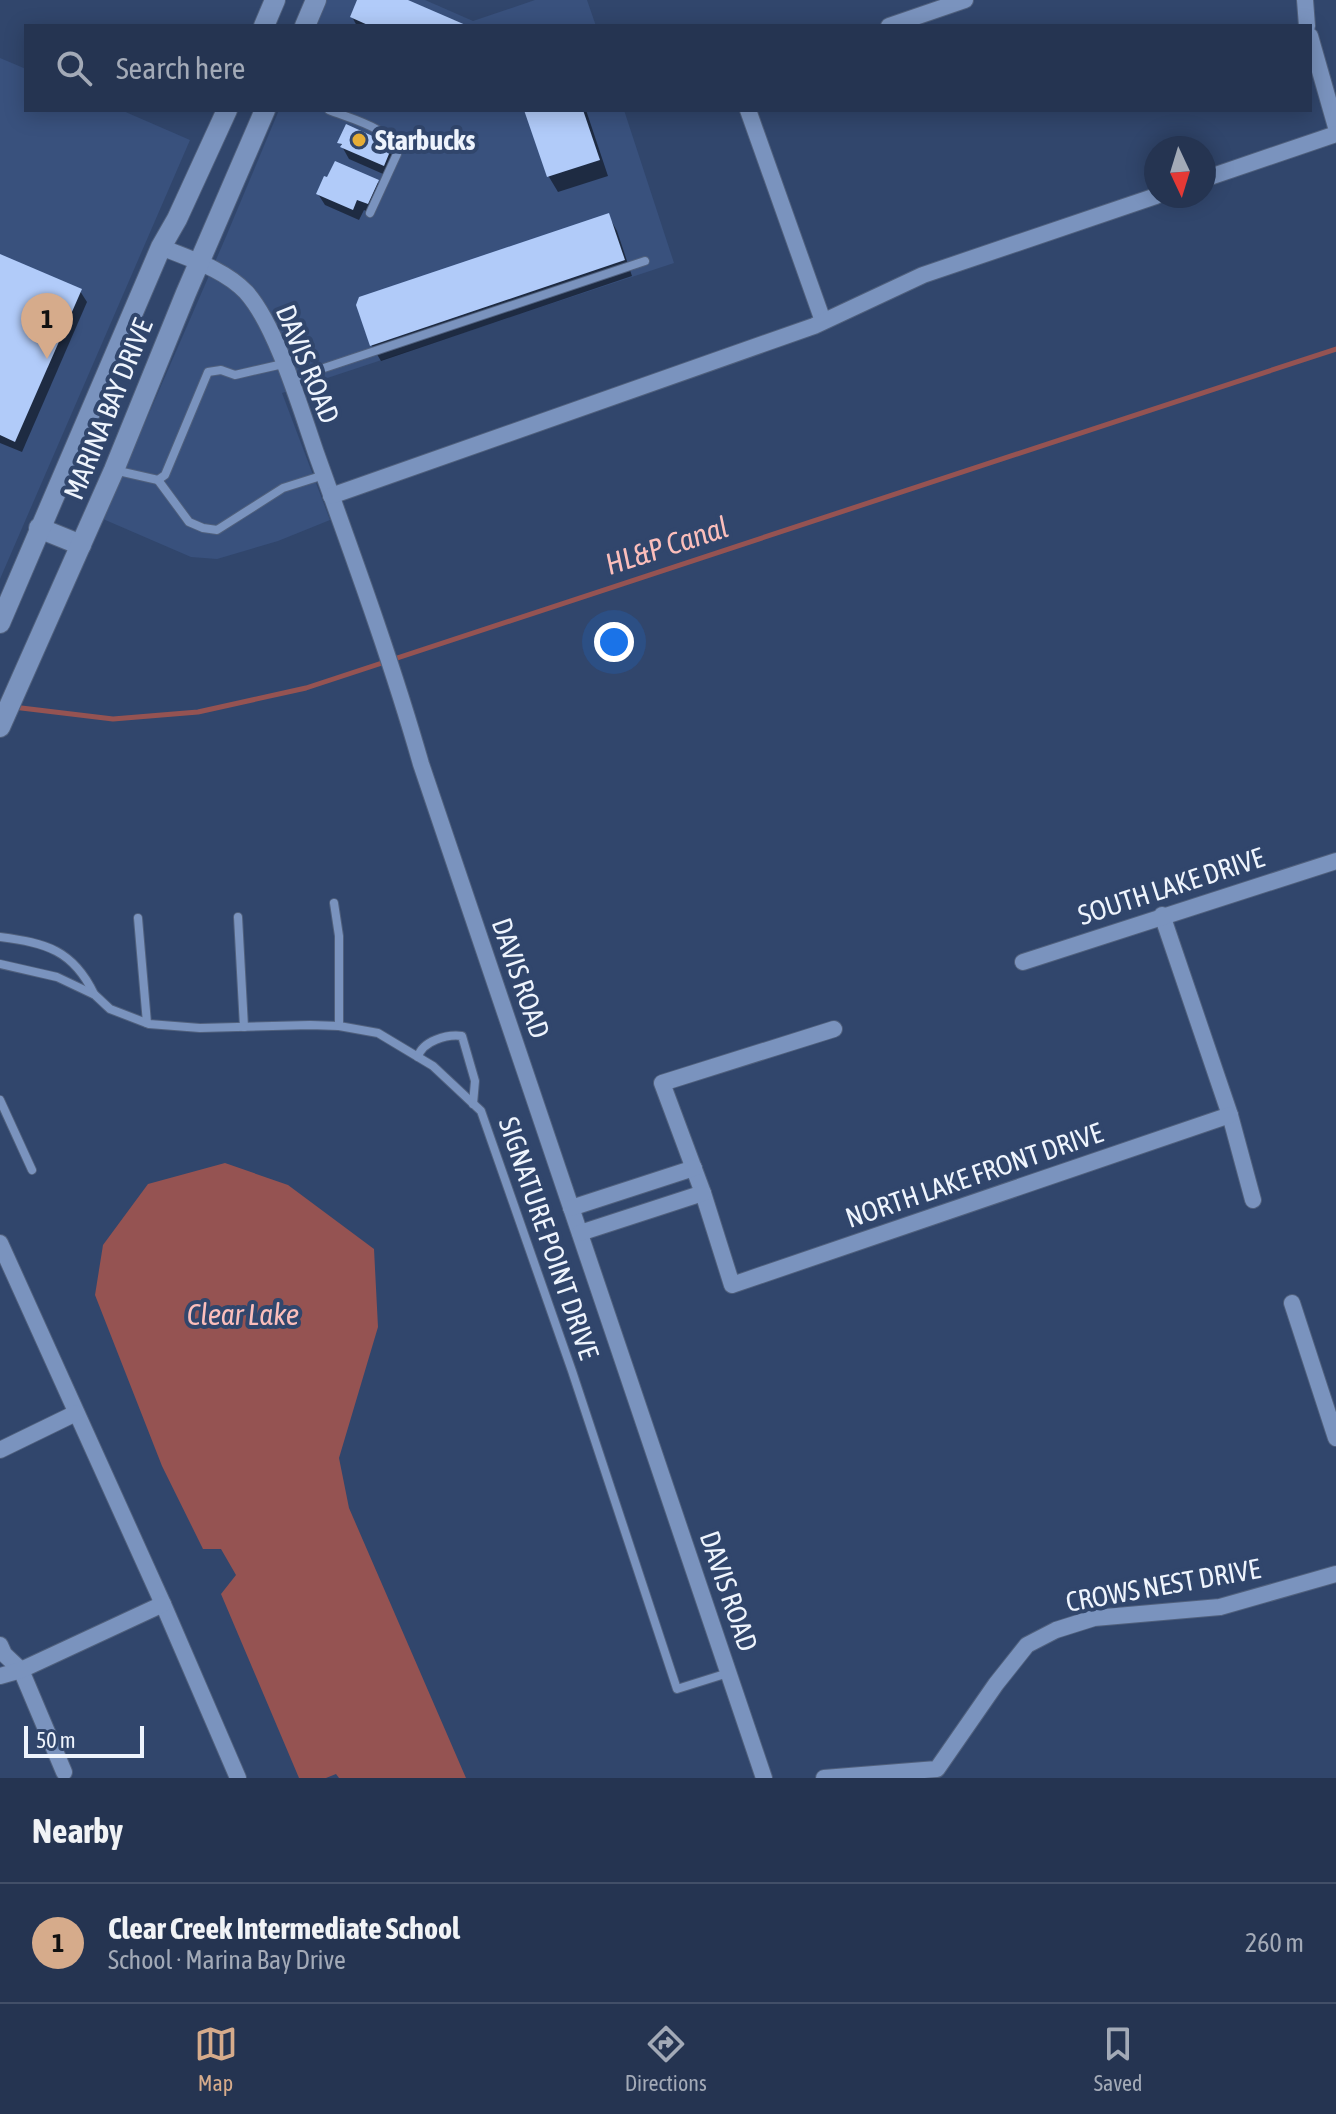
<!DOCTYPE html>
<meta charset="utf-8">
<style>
body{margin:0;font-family:"Asap Condensed",sans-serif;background:#313f5b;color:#f1f3f6}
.compass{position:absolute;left:1144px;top:136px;width:72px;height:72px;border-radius:50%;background:#253451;box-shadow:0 4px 20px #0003;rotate:176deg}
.scale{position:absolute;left:24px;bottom:20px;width:120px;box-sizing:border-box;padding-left:8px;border:4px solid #eef4fd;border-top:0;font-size:22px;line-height:28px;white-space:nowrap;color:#eef4fd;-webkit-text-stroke:6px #31466c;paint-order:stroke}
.you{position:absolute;left:614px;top:642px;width:28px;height:28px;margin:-20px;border:6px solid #fff;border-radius:50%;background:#1a73e8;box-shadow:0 0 0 12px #1a73e833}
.badge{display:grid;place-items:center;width:52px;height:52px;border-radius:50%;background:#d6ab8b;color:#111;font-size:26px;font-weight:700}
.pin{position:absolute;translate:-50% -66px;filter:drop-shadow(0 2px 4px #0008)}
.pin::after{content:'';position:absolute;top:42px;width:28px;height:24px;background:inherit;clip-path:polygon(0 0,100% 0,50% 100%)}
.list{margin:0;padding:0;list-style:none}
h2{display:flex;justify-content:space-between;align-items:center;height:104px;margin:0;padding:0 32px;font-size:34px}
h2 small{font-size:26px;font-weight:400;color:#a3aab7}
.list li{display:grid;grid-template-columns:52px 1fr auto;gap:24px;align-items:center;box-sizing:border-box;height:120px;padding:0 32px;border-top:2px solid #424f68}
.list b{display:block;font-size:30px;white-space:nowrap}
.list p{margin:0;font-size:26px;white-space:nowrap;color:#a3aab7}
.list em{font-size:26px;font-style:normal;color:#a3aab7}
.icon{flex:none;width:44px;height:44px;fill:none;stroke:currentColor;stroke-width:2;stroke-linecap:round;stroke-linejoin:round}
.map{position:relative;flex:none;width:1336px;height:1778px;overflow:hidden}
.search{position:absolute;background:#253451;box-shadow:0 4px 20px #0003;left:24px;right:24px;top:24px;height:88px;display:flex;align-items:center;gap:20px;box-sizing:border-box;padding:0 28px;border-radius:0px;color:#a3aab7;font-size:30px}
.sheet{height:224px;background:#253451}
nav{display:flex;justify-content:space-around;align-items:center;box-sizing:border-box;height:112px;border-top:2px solid #424f68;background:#253451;font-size:22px;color:#a3aab7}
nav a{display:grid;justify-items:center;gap:4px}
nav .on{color:#d6ab8b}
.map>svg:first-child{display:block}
</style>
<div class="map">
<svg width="1336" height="1778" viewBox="0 0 1336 1778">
<rect width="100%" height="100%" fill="#31466c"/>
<g fill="#39517d">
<path d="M324,0H425L473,21L535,0H587L596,26H313Z"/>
<path d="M0,58L26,69V110H121L190,140L0,579Z"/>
<path d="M279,110H624L674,263L282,393L330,520L278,541L217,559L191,557L103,519L225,239Z"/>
</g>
<path fill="#955352" d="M225,1163L288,1185L374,1249L378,1327L339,1458L349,1508L466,1778H339L336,1774L326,1778H299L221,1594L236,1575L221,1549H203L162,1466L95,1295L103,1245L148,1184Z"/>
<g fill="#0007">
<path d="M359,0H403L463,26H357L352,17Z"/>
<path d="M520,110H586L608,176L558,192L549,177L528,113Z"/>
<path d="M340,143L389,145L396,157L390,177L349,159Z"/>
<path d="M377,181L384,193L374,215L364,210L359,220L325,205L318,194Z"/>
<path d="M608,215L617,231L632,276L381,361L372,346L358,305Z"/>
<path d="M0,256L80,291L87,302L22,452L0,443Z"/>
</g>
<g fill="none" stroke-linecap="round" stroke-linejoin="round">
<path stroke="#955352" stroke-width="5" d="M13,707L113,719L198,712L306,688L1336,349"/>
</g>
<g fill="#b1cbf9">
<path d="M357,0H408L468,26H370L350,17Z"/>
<path d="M524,110H583L600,160L547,177Z"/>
<path d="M346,124L390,144L388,148L391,149L384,166L340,147L342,144L337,143Z"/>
<path d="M335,161L379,180L368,204L357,200L353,210L316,194L324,176L327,177Z"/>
<path d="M609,213L625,260L370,346L356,305L359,297Z"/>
<path d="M0,254L82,289L15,442L0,435Z"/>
</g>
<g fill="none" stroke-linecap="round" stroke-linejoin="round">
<defs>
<g id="service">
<path d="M329,110C351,119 393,128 397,154L370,213"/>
<path d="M291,379L645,261"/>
<path d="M114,470L158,480L165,475L208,372L221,370L235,375L283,364"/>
<path d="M158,480L189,522L203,528L217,530L283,488L324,475"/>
<path d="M334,903L339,936V1026"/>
<path d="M238,917L244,1027"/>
<path d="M138,918L147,1023"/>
<path d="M0,937C46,943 73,950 94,994"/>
<path d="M0,964L57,977L95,995L110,1009L149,1024L200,1028L310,1025L339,1026L378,1033L433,1066L481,1111L572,1371L677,1689L728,1673"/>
<path d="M418,1057C422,1041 447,1034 462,1036L475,1081L473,1104"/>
<path d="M0,1100L32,1170"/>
</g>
<g id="minor">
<path d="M1305,0L1307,26"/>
<path d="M889,26L965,0"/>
<path d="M1310,36L1336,127"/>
<path d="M748,110L823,321"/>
<path d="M1204,179L1336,134"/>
<path d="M161,247C190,259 224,269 246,292C276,325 301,410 316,453C353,556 391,659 421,764L764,1778"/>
<path d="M331,496L814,326L923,275L1156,196"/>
<path d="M1162,915L1230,1115L1253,1200"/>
<path d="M1023,962L1336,861"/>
<path d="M834,1029L662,1083L703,1193L732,1285L1230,1115"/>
<path d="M571,1208L694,1168"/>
<path d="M580,1233L703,1193"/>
<path d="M0,1243L163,1604L238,1778"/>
<path d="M1292,1303L1336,1438"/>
<path d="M0,1450L76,1413"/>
<path d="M0,1645L4,1654L21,1670L64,1772"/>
<path d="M0,1676L21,1670L163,1604"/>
<path d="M824,1778L937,1769L996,1684L1027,1645L1056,1630L1094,1618L1220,1607L1336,1574"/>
</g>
<g id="secondary">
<path d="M264,26L275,0"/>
<path d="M305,26L316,0"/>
<path d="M39,528L81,545"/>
<path d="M0,623L161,247L177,219L227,110"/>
<path d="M0,727L114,470L186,293L265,110"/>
</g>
</defs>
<use href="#service" stroke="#50607d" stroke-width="10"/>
<use href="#minor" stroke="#50607d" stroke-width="18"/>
<use href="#secondary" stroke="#50607d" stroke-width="22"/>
<use href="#service" stroke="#7a93be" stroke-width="8"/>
<use href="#minor" stroke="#7a93be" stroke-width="16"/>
<use href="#secondary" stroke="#7a93be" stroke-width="20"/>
</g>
<circle fill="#e6ad36" stroke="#31466c" stroke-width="3" cx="359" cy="140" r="8"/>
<g text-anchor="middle" stroke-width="8" stroke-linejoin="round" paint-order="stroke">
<g font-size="28" font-weight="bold" fill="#eef4fd" stroke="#31466c" text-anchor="start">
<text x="375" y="150">Starbucks</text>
</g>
<g font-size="28" fill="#eef4fd" stroke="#31466c">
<text transform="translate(308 364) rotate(68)" y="10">DAVIS ROAD</text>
<text transform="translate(108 409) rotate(-68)" y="10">MARINA BAY DRIVE</text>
<text transform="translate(1171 886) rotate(-18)" y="10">SOUTH LAKE DRIVE</text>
<text transform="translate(521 978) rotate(71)" y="10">DAVIS ROAD</text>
<text transform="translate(974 1175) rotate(-19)" y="10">NORTH LAKE FRONT DRIVE</text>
<text transform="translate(549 1238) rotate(71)" y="10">SIGNATURE POINT DRIVE</text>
<text transform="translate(1163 1585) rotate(-10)" y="10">CROWS NEST DRIVE</text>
<text transform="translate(729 1591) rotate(71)" y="10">DAVIS ROAD</text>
</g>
<g font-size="30" font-style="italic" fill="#fbbebb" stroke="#31466c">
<text transform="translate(667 546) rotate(-18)" y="10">HL&amp;P Canal</text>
<text x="243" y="1325">Clear Lake</text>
</g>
</g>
</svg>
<svg class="compass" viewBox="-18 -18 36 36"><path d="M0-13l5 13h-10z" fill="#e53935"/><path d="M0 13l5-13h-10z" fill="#a3aab7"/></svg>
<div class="scale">50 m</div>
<div class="you"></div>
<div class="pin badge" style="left:47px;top:359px">1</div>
<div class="search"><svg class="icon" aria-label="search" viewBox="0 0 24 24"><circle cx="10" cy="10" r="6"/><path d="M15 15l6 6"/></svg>Search here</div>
</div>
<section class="sheet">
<h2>Nearby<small></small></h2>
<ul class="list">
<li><span class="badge">1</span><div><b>Clear Creek Intermediate School</b><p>School · Marina Bay Drive</p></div><em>260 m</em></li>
</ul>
</section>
<nav>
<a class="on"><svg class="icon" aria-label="map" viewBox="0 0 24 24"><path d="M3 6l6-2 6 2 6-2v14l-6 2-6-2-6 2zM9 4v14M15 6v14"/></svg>Map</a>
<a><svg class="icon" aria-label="directions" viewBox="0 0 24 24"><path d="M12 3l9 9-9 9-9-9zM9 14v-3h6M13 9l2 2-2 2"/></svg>Directions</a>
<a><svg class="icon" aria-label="saved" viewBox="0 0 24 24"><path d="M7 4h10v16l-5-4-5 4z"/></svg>Saved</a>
</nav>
